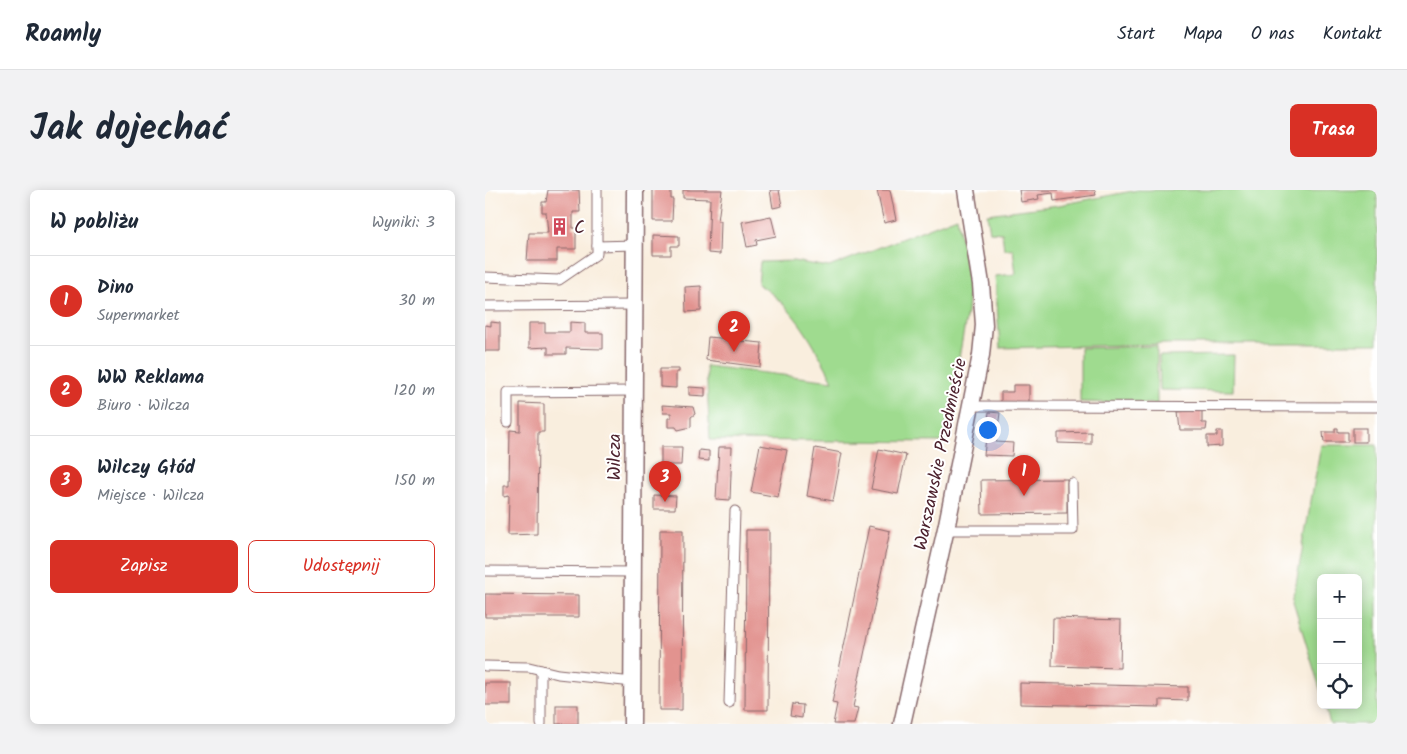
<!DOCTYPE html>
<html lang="pl">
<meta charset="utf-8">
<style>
body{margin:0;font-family:Kalam,sans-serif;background:#f2f2f3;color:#1f2937}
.controls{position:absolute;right:15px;bottom:15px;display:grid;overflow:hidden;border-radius:8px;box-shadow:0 2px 12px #0003}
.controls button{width:45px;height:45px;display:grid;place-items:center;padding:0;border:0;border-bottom:1px solid #e0e1e3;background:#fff;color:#1f2937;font:25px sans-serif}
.you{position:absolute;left:502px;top:239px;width:18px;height:18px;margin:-12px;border:4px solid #fff;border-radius:50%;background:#1a73e8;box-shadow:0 0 0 8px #1a73e833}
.badge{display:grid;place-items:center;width:32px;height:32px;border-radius:50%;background:#d93025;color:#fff;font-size:16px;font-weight:700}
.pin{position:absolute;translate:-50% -41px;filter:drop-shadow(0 1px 2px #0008)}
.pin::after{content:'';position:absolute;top:26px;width:18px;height:15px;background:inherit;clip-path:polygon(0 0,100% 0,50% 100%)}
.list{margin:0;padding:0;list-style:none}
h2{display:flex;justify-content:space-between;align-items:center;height:65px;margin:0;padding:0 20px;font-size:21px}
h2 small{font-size:16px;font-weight:400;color:#747a83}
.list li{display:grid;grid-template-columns:32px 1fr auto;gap:15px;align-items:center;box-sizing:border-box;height:90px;padding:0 20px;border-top:1px solid #e0e1e3}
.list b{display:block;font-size:19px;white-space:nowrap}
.list p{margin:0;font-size:16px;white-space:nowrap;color:#747a83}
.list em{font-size:16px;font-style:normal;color:#747a83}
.actions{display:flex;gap:10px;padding:15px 20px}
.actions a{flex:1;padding:11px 0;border:1px solid #d93025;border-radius:8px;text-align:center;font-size:18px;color:#d93025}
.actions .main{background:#d93025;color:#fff}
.icon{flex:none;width:28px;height:28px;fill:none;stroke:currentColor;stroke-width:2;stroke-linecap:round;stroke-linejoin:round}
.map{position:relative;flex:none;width:892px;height:534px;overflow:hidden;border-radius:8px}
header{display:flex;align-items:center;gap:30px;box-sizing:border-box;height:70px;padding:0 25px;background:#fff;border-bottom:1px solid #e0e1e3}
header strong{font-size:24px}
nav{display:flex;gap:28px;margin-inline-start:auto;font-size:18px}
.intro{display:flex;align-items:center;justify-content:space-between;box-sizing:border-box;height:120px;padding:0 30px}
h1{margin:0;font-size:35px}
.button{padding:12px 22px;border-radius:8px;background:#d93025;color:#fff;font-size:18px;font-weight:700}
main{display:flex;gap:30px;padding:0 30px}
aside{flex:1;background:#fff;border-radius:8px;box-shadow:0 2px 12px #0003}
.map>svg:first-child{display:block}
</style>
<header>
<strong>Roamly</strong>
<nav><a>Start</a><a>Mapa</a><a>O nas</a><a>Kontakt</a></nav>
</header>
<div class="intro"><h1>Jak dojechać</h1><a class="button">Trasa</a></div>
<main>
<aside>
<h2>W pobliżu<small>Wyniki: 3</small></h2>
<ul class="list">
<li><span class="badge">1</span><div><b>Dino</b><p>Supermarket</p></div><em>30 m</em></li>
<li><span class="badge">2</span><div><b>WW Reklama</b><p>Biuro · Wilcza</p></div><em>120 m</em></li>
<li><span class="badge">3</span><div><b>Wilczy Głód</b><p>Miejsce · Wilcza</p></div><em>150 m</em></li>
</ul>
<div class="actions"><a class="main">Zapisz</a><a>Udostępnij</a></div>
</aside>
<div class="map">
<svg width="892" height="534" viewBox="0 0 892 534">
<rect width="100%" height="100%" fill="#fff"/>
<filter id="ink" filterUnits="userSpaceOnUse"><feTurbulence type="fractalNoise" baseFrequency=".02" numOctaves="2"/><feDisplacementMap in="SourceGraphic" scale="10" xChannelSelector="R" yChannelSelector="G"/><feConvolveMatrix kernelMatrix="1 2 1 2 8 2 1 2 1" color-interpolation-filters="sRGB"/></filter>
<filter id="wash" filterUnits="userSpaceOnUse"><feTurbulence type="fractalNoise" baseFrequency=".0096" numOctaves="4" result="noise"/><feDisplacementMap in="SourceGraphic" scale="20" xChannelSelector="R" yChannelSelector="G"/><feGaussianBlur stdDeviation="1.12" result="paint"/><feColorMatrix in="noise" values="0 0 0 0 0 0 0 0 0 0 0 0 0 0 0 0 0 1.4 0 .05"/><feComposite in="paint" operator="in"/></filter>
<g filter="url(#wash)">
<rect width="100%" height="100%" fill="#f9eede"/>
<g fill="#9fdb8f" stroke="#747d5d">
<path d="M653,0H892V154H683L515,158L510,86L531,84L528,59H519L517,43L505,42L502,24L574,15Z"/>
<path d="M472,27L484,95L482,123L459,252L225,250L221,176L348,191C329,155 310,117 273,94L275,72L308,71L344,77Z"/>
<path d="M672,156V214L595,212V158Z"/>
<path d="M749,165L748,201L675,200L674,166Z"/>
<path d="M836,255H892V534H845L840,515H873V388H836V502L808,411Z"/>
</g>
<g id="blocks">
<g fill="#e2938f">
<path d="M63,0H94L95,22H88V38H91V59H72V71H42L44,43H63L61,22H57V12H61Z"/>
<path d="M168,0H186V9H188L187,31H168Z"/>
<path d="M198,0H237L233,31H236L235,64L223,63L225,9L198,8Z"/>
<path d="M285,0H294L297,16L288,18Z"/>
<path d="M392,0H405L411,30L399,33Z"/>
<path d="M534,0H610L611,5L569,11L568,3L553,5L554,9L536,12Z"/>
<path d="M286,26L291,46L271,50L272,55L262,57L257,32Z"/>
<path d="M168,45L194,46V56H186V65H168Z"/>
<path d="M216,96V121L201,122L200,97Z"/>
<path d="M6,132L15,133V161H0V135L6,136Z"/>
<path d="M85,132L100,133V143H118V159L81,158V164H63V157L44,158V133H60V142H85Z"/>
<path d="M249,146L254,147L256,151L277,153L275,177L221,170L223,147L246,149Z"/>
<path d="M175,179H194V182H191V198L175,197Z"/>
<path d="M528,195H544V213H516V202H528Z"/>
<path d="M204,197L220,198V206L204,205Z"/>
<path d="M35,213L59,214V242H53L52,344L23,345L24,305L19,306V295H24L25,240L35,241Z"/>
<path d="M177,215L208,217L210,224L206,227V237L193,240L191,237H183V228H186V223H178Z"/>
<path d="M717,220V233H722L721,240H695L693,222Z"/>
<path d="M504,222L515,223L511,252L528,253L527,266L499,265Z"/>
<path d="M850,238H853V242H863V252H839L838,242H850Z"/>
<rect x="868" y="238" width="13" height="14"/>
<path d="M732,241H737V256L722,257V246H732Z"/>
<path d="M606,242V254L573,253V243Z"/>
<path d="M275,255L302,260L293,307L266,302Z"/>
<path d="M176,257H197L196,275H176Z"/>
<path d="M234,257H247L245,310L231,309Z"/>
<path d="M330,258L357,263L348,311L322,306Z"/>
<path d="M394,259L421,265L413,304L386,299Z"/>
<path d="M214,260L224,261V271L213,270Z"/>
<path d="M582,289V323L497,324L496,290Z"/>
<path d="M169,305L191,306L190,319H169Z"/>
<path d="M384,336L405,341L368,517L373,518L369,534H348L352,514L347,513Z"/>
<path d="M175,340H198L197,520H174Z"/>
<path d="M261,340H284L283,520H260Z"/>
<path d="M0,404L94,405V427H0Z"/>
<path d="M568,428L636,430L635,478L567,476Z"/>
<rect x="0" y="493" width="26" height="22"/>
<path d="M535,493L703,497V511L675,510V517L535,514Z"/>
<path d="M307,514L318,515L317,528L305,526Z"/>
<rect x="71" y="515" width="22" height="19"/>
</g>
</g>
</g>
<g filter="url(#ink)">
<use href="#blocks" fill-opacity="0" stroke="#87676a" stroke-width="1"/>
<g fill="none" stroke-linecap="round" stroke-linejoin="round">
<defs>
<g id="lane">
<path d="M112,0V56L150,55"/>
<path d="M0,87L74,90L112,64V56"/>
<path d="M0,116L150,115"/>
<path d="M486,216L892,217"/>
<path d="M23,232V202L150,201"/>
<path d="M460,340H588L587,293"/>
<path d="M0,381L149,382"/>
<path d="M0,476L44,477L73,484L148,492"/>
<path d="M244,513L250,321"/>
<path d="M56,534V480"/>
</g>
<g id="street">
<path d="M147,534L150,0"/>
<path d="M417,534L462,334L496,165L499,135L496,94L481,0"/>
</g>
</defs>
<use href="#lane" stroke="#87676a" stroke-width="11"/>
<use href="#street" stroke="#87676a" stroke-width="19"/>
<use href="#lane" stroke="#fff" stroke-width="9"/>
<use href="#street" stroke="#fff" stroke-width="16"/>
</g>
</g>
<defs>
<symbol id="building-bare" viewBox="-9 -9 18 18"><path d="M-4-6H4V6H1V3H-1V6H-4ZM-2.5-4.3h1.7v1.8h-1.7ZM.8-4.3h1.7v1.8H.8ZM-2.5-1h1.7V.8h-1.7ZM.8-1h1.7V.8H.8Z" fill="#d1495b" stroke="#fff" stroke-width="2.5" paint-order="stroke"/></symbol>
</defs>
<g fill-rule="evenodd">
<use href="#building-bare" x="62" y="24" width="25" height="25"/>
</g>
<g text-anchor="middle" stroke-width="4" stroke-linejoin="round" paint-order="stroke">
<g font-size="18" fill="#4a1f2b" stroke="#fff" text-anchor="start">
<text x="89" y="43">C</text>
</g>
<g font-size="18" fill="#4a1f2b" stroke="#fff">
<text transform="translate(455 264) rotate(-78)" y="6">Warszawskie Przedmieście</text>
<text transform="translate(129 267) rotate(-90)" y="6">Wilcza</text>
</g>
</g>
</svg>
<div class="controls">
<button>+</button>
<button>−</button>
<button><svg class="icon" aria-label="locate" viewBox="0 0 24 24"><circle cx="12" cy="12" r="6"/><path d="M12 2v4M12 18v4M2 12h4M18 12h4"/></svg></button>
</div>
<div class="you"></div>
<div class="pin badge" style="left:539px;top:306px">1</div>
<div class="pin badge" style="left:249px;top:162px">2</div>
<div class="pin badge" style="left:180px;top:312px">3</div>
</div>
</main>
